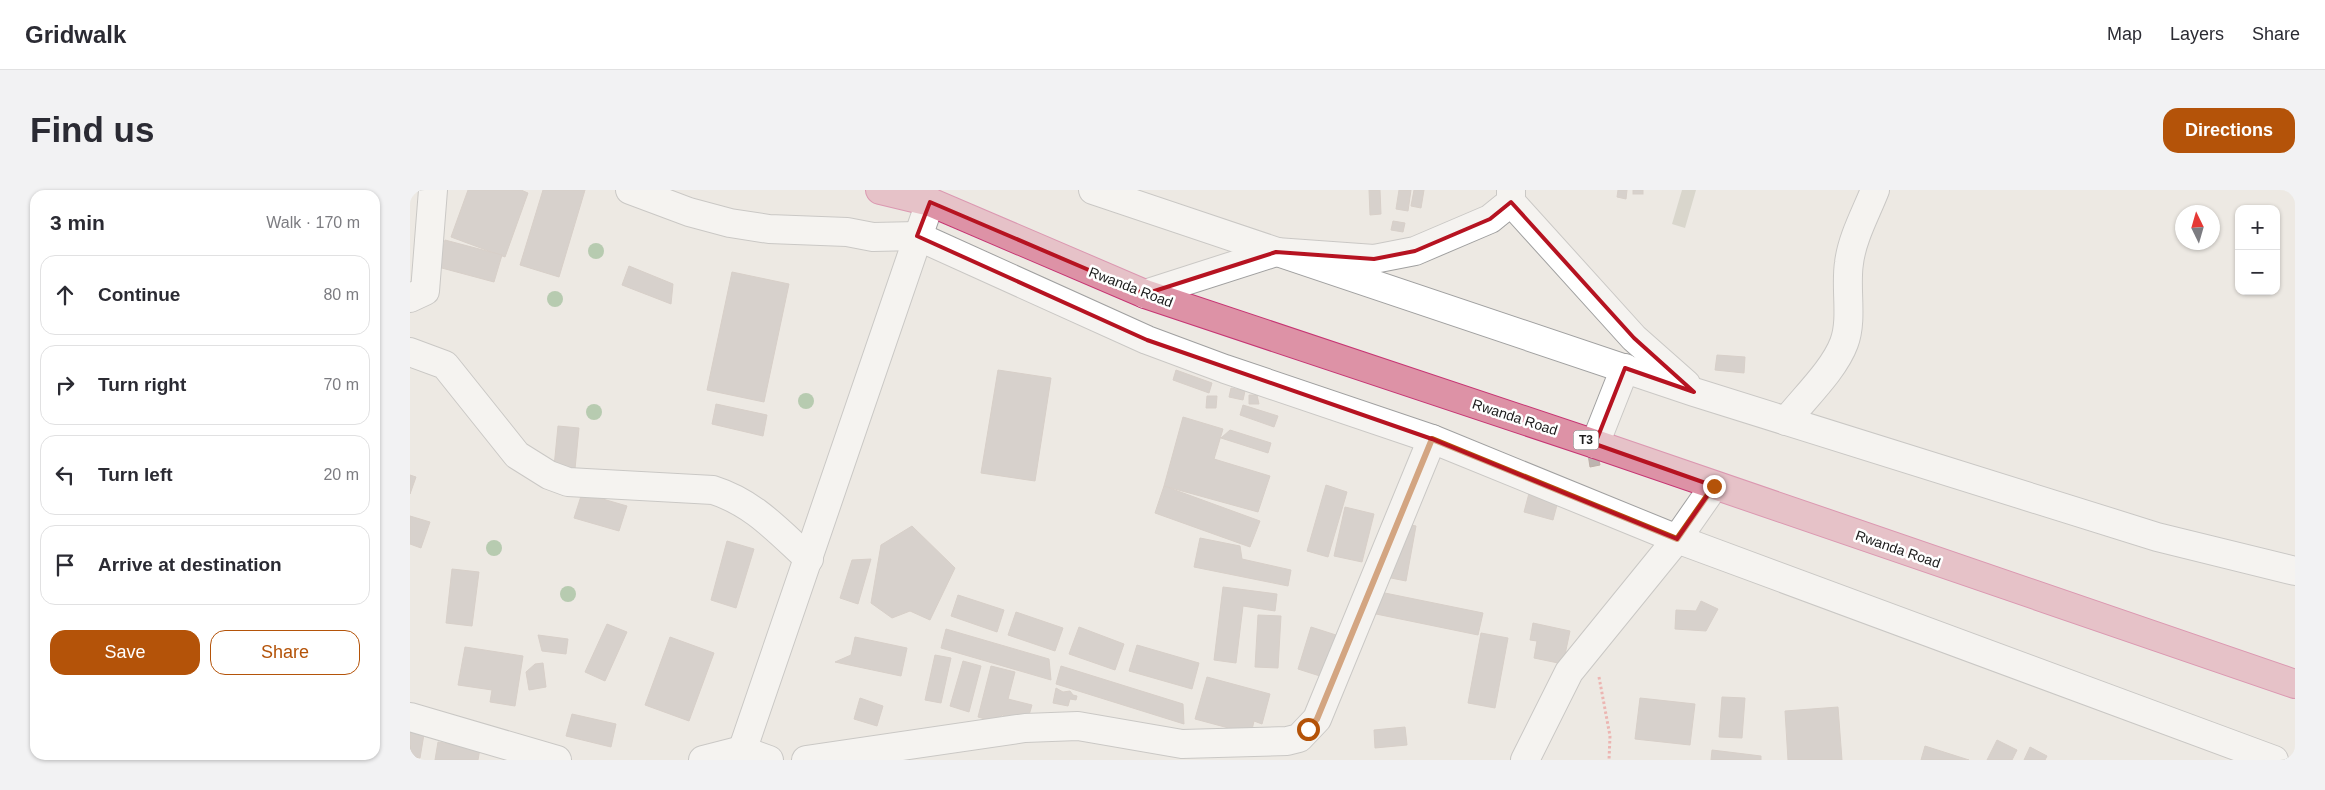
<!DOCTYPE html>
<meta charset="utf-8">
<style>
body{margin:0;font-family:Helvetica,sans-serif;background:#f2f2f3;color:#2b2b33}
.controls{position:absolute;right:15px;top:15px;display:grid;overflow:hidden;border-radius:10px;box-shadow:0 1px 4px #0004}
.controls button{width:45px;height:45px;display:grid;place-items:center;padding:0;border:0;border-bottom:1px solid #e1e1e2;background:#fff;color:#2b2b33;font:25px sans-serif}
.compass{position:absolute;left:1765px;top:15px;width:45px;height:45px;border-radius:50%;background:#fff;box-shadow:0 1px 4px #0004;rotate:355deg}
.stop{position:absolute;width:15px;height:15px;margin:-11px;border:4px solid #b45309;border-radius:50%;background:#fff}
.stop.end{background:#b45309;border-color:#fff;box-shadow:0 1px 5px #0008}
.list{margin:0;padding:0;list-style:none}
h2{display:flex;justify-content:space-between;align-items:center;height:65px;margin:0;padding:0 20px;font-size:21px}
h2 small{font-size:16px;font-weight:400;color:#7c7c81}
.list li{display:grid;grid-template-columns:32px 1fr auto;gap:15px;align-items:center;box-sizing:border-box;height:80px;margin:0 10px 10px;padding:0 10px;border:1px solid #e1e1e2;border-radius:15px}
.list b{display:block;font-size:19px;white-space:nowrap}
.list em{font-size:16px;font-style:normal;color:#7c7c81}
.actions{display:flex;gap:10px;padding:15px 20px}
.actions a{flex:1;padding:11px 0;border:1px solid #b45309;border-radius:15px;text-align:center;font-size:18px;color:#b45309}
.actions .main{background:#b45309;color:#fff}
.icon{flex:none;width:28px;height:28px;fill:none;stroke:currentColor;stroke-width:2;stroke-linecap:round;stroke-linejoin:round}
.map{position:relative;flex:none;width:1885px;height:570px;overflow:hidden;border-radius:15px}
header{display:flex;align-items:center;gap:30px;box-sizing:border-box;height:70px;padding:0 25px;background:#fff;border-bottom:1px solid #e1e1e2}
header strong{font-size:24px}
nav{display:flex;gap:28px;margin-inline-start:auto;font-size:18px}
.intro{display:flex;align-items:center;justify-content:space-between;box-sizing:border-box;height:120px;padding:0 30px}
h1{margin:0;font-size:35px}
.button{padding:12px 22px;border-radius:15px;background:#b45309;color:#fff;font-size:18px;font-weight:700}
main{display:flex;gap:30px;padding:0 30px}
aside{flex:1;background:#fff;border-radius:15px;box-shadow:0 1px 4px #0004}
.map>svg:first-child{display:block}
</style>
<header>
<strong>Gridwalk</strong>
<nav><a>Map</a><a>Layers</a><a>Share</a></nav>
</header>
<div class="intro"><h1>Find us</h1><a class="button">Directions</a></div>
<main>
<aside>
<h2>3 min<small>Walk · 170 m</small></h2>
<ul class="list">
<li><svg class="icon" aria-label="ahead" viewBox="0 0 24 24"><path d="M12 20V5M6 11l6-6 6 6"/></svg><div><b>Continue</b></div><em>80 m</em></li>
<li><svg class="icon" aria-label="right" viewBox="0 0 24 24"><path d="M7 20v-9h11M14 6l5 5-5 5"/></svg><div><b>Turn right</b></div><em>70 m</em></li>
<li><svg class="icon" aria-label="left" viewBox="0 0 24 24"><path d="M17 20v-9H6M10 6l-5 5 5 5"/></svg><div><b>Turn left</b></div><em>20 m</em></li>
<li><svg class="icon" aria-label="arrive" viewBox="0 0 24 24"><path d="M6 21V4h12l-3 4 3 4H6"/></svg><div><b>Arrive at destination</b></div></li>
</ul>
<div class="actions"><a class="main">Save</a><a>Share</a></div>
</aside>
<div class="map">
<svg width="1885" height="570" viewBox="0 0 1885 570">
<rect width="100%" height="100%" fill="#ede9e3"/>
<path fill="#c0bfaf" d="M1272,0H1286L1275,38L1262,34Z"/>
<g fill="#bdb4b0" stroke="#bdafa7">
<path d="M58,0H111L118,3L95,67L41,47Z"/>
<path d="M133,0H175L149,87L110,75Z"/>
<path d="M959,0H970L971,24L960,25Z"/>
<path d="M989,0H1001L998,21L986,19Z"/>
<path d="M1004,0H1014L1011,18L1001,16Z"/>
<path d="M1208,0H1217L1216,9L1207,7Z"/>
<rect x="1223" y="0" width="10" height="4"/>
<path d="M983,31L995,33L993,42L981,40Z"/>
<path d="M35,50L92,65L84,92L28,77Z"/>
<path d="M219,76L263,94L261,114L212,95Z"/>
<path d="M322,82L379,94L354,212L297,200Z"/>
<path d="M1307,165L1335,167L1334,183L1305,180Z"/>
<path d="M588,180L641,188L625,291L571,283Z"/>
<path d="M766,180L802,193L799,203L763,190Z"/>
<path d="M821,198L835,201L833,210L819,207Z"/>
<path d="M839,205H847L849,214H839Z"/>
<path d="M797,206H807L806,218H796Z"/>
<path d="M306,214L357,225L353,246L302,234Z"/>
<path d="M833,215L868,226L864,237L830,225Z"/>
<path d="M773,227L813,239L804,269L860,286L848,322L754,296Z"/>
<path d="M148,236L169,238L165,279L144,277Z"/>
<path d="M820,240L861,253L858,263L811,248Z"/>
<path d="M1187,262L1190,275L1180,277L1178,264Z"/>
<path d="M0,285L6,287L0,304Z"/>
<path d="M1122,292L1151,300L1143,330L1114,322Z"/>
<path d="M916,295L937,302L918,367L897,361Z"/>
<path d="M754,296L850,331L840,357L745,323Z"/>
<path d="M172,303L217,316L209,341L164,328Z"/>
<path d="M935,317L964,324L952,372L924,366Z"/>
<path d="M0,326L20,332L11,358L0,354Z"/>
<path d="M986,332L1006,336L996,391L976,387Z"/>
<path d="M502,336L545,378L520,430L500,421L482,428L461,413L471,355Z"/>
<path d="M790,348L830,356L832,369L881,380L878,396L784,377Z"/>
<path d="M317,351L344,359L326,418L301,410Z"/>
<path d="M461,369L448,414L430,408L442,370Z"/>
<path d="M42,379L69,382L62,436L36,433Z"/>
<path d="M813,397L867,404L865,421L833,416L826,473L804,470Z"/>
<path d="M970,402L1073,423L1068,445L966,424Z"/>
<path d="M548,405L594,420L587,442L541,426Z"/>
<path d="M1291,411L1308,419L1296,441L1265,439L1266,420L1286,421Z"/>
<path d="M606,422L653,438L645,461L598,445Z"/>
<path d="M848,425L871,426L868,478L845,477Z"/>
<path d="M1123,433L1160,441L1153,474L1124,468L1127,451L1120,450Z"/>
<path d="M197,434L217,442L195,491L175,482Z"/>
<path d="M669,437L714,454L705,480L659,464Z"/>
<path d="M901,437L926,445L913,487L888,479Z"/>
<path d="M536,439L639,469L641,490L531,458Z"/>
<path d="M1071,443L1098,448L1085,518L1058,513Z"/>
<path d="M128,445L158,449L156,464L132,461Z"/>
<path d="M260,447L304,463L279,531L235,515Z"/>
<path d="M445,447L497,458L491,486L425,472L441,465Z"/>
<path d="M727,455L789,473L782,499L719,481Z"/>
<path d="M55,457L113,466L105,516L80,512L82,500L48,495Z"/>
<path d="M525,465L541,468L531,513L515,510Z"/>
<path d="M553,471L571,476L559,522L540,516Z"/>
<path d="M133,473L136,497L119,500L116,482L125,474Z"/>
<path d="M581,476L605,482L598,509L622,515L617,532L592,525L585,532L568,527Z"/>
<path d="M651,476L773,514L774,534L646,494Z"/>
<path d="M797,487L860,504L852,534L844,531L841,544L785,529Z"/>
<path d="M646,498L653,502L660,501L663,505L667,506L666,510L660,509L658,516L643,513Z"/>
<path d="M1312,507L1335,508L1332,548L1309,547Z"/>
<path d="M450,508L473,516L467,536L444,529Z"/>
<path d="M1230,508L1285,514L1280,555L1225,549Z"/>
<path d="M1428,517L1432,570H1378L1375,521Z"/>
<path d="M162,524L206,534L201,557L156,546Z"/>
<path d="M0,536L15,538L10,568L0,566Z"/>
<path d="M995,537L997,555L965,558L964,540Z"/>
<path d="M1587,550L1607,560L1602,570H1577Z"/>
<path d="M28,552L70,559L68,570H25Z"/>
<path d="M1515,556L1559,570H1511Z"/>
<path d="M1620,557L1637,566L1635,570H1614Z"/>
<path d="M1302,560L1351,566V570H1301Z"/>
</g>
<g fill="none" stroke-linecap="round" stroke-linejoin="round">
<defs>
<g id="minor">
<path d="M220,0L279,22L320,33L359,39L437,42L463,47L507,46L737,150L815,179L1022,249L1267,349L1864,570"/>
<path d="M683,0L1284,202L1747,347L1885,381"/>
<path d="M1101,0V12L1224,148L1276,194"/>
<path d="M735,104L866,62L964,69L1005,61L1080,29L1101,12"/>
<path d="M0,108L15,101L23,0"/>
<path d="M0,162L35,175L107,265L139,285L158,292L303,300C344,313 368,341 399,369"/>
<path d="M1376,231C1394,208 1424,180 1434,153C1443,129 1435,98 1439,73C1442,48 1456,23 1465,0"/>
<path d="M1185,254L1215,178"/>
<path d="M0,527L147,570"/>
<path d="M293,570L332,560L359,570"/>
<path d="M329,570L520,12"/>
<path d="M396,570L615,538L668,536L772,554L877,551L889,548L907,529L1022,249"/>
<path d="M1115,570L1159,482L1267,349L1304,296"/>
</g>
<path id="highway" d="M470,0L520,12L735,104L1185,254L1885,494"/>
</defs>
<use href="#minor" stroke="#a0a0a0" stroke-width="30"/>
<use href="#highway" stroke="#c63573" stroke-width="30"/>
<path stroke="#ec7775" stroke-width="3" stroke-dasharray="2.5 2.5" stroke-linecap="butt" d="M1189,487L1200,546L1199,570"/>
<use href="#minor" stroke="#fff" stroke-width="28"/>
<use href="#highway" stroke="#dd92a6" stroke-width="28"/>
</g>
<g fill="#77a672">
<circle cx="186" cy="61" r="8"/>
<circle cx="145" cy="109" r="8"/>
<circle cx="396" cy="211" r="8"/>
<circle cx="184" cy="222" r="8"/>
<circle cx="84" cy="358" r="8"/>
<circle cx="158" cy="404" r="8"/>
</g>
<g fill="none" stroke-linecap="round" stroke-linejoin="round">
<path stroke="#b45309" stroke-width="6" d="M898,539L907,529L1022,249L1267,349L1304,296"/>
</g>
<path d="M0 0H1885V570H0ZM520,12L735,104L866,62L964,69L1005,61L1080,29L1101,12L1224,148L1284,202L1215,178L1185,254L1304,296L1267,349L1022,249L737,150L507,46Z" fill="#ede9e3" fill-opacity=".55" fill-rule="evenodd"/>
<path fill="none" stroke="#b61321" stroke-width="4" stroke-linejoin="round" d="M520,12L735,104L866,62L964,69L1005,61L1080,29L1101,12L1224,148L1284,202L1215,178L1185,254L1304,296L1267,349L1022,249L737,150L507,46Z"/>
<g text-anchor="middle" stroke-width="5" stroke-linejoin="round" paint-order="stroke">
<rect fill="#fff" stroke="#606060" stroke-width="1" x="1163.5" y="240.5" width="25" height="19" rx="4"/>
<g font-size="12" font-weight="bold" fill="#1c1c1c">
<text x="1176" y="254">T3</text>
</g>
<g font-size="14" fill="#1c1c1c" stroke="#fff">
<text transform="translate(721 97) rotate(21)" y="5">Rwanda Road</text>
<text transform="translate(1105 227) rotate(18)" y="5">Rwanda Road</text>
<text transform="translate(1488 359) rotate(19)" y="5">Rwanda Road</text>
</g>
</g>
</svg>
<div class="controls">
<button>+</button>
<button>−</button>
</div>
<svg class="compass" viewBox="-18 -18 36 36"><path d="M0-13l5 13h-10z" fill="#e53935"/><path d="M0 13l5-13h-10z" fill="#7c7c81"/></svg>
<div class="stop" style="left:898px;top:539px"></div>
<div class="stop end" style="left:1304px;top:296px"></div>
</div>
</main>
